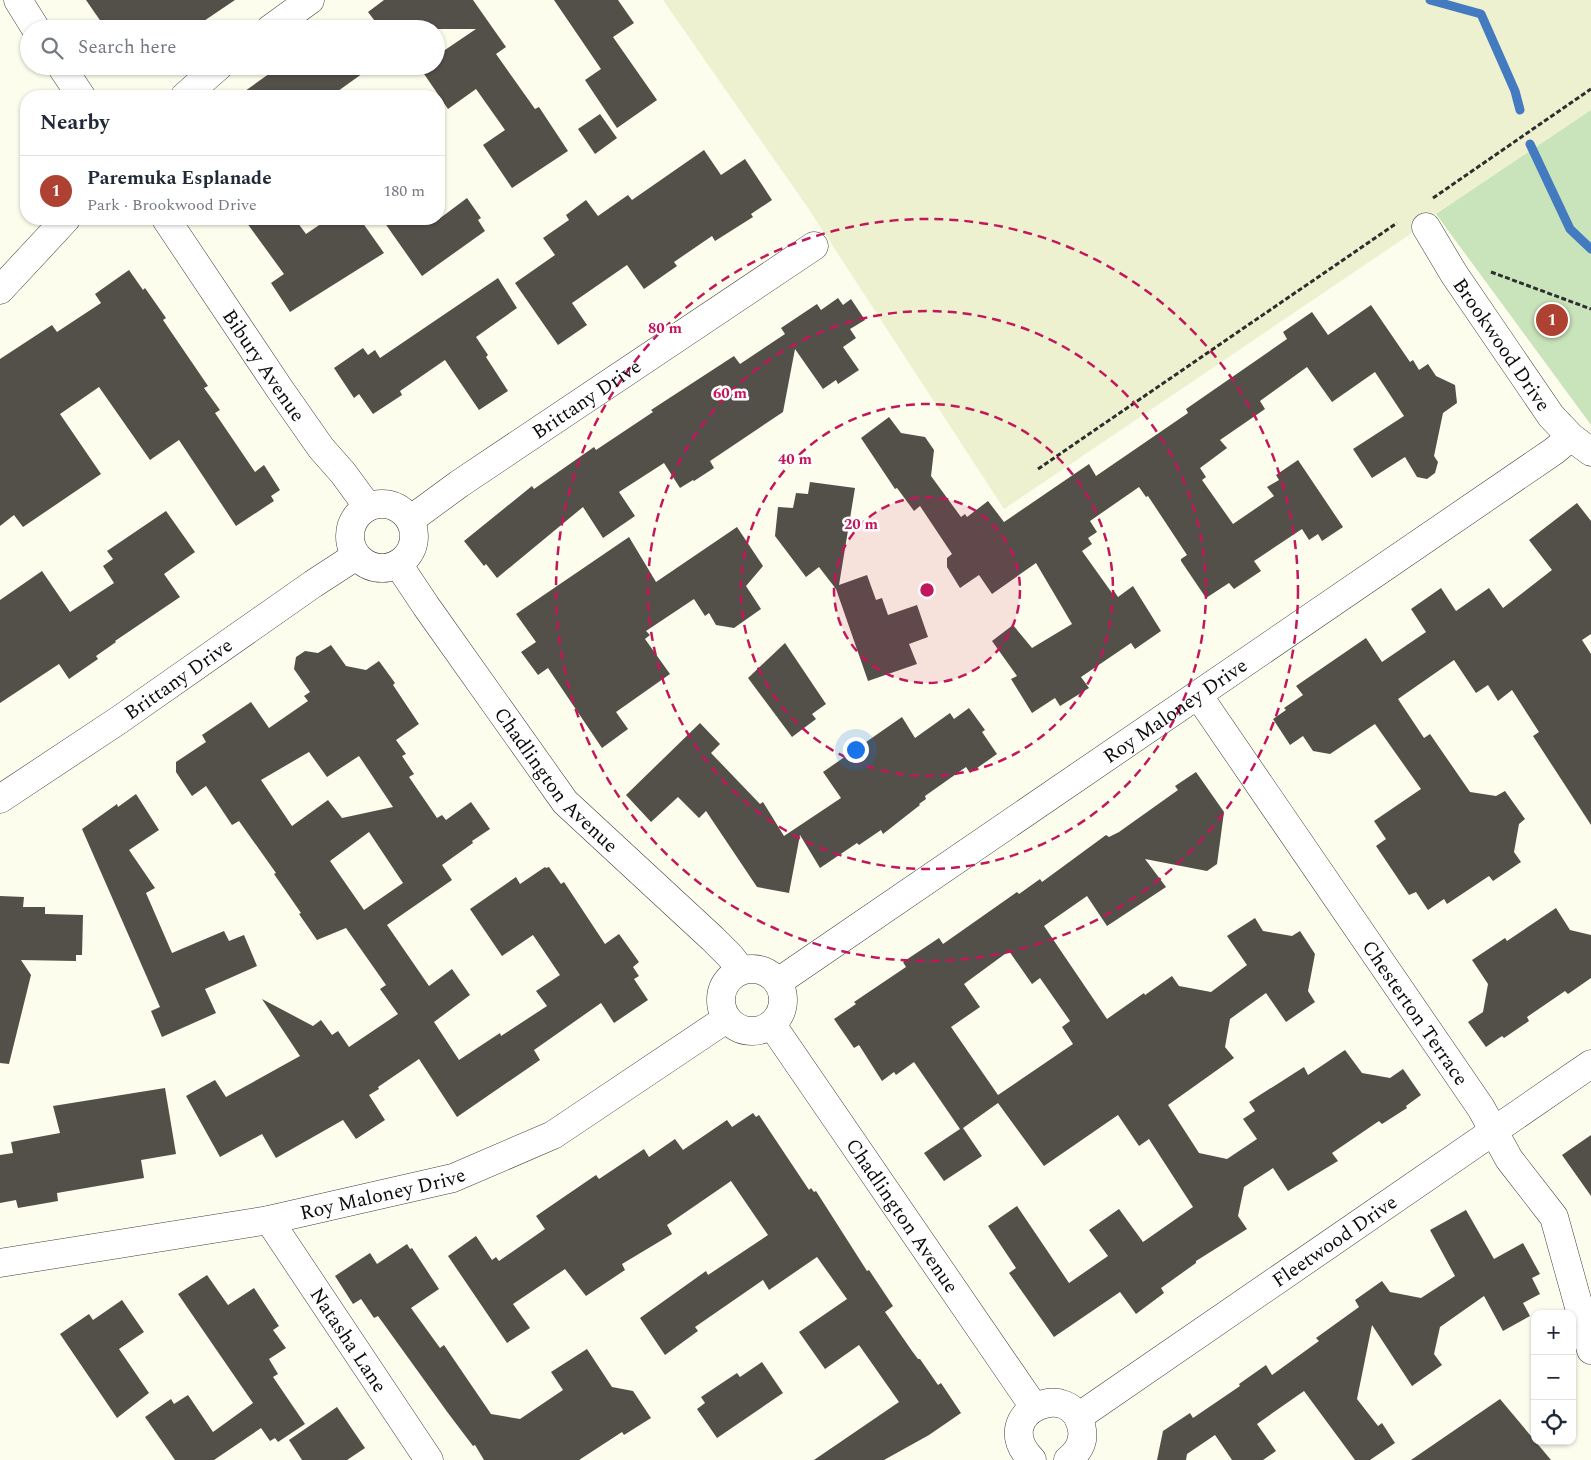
<!DOCTYPE html>
<meta charset="utf-8">
<style>
body{margin:0;font-family:Spectral,serif;background:#f6f6f7;color:#1f2937}
.controls{position:absolute;right:15px;bottom:15px;display:grid;overflow:hidden;border-radius:10px;box-shadow:0 1px 4px #0004}
.controls button{width:45px;height:45px;display:grid;place-items:center;padding:0;border:0;border-bottom:1px solid #e0e1e3;background:#fff;color:#1f2937;font:25px sans-serif}
.you{position:absolute;left:855px;top:749px;width:18px;height:18px;margin:-12px;border:4px solid #fff;border-radius:50%;background:#1a73e8;box-shadow:0 0 0 8px #1a73e833}
.badge{display:grid;place-items:center;width:32px;height:32px;border-radius:50%;background:#ae4132;color:#fff;font-size:16px;font-weight:700}
.pin{position:absolute;translate:-50% -50%;border:2px solid #fff;box-shadow:0 1px 5px #0006}
.list{margin:0;padding:0;list-style:none}
h2{display:flex;justify-content:space-between;align-items:center;height:65px;margin:0;padding:0 20px;font-size:21px}
h2 small{font-size:16px;font-weight:400;color:#747a83}
.list li{display:grid;grid-template-columns:32px 1fr auto;gap:15px;align-items:center;box-sizing:border-box;height:70px;padding:0 20px;border-top:1px solid #e0e1e3}
.list b{display:block;font-size:19px;white-space:nowrap}
.list p{margin:0;font-size:16px;white-space:nowrap;color:#747a83}
.list em{font-size:16px;font-style:normal;color:#747a83}
.icon{flex:none;width:28px;height:28px;fill:none;stroke:currentColor;stroke-width:2;stroke-linecap:round;stroke-linejoin:round}
.map{position:relative;flex:none;width:1591px;height:1460px;overflow:hidden}
.search{position:absolute;background:#fff;box-shadow:0 1px 4px #0004;left:20px;top:20px;width:425px;height:55px;display:flex;align-items:center;gap:12px;box-sizing:border-box;padding:0 18px;border-radius:28px;color:#747a83;font-size:19px}
.panel{position:absolute;background:#fff;box-shadow:0 1px 4px #0004;left:20px;top:90px;width:425px;height:135px;border-radius:20px}
.map>svg:first-child{display:block}
</style>
<div class="map">
<svg width="1591" height="1460" viewBox="0 0 1591 1460">
<rect width="100%" height="100%" fill="#fdfded"/>
<path fill="#eef1cf" d="M663,0H1591V110L1436,214L1409,235L1004,509L808,208Z"/>
<path fill="#c9e4ba" d="M1591,110V425L1436,214Z"/>
<g fill="none" stroke-linecap="round" stroke-linejoin="round">
<g stroke="#447abf" stroke-width="9">
<path d="M1430,0L1481,14L1515,91L1520,110"/>
<path d="M1530,144L1570,229L1591,249"/>
</g>
</g>
<g fill="#534f49" fill-rule="evenodd">
<path d="M86,0H235L192,29H106Z"/>
<path d="M384,0H473L506,47L496,54L535,109L539,107L568,151L512,188L483,145L505,130L476,89L448,109L420,68L422,66H436V56L476,29H381L368,12Z"/>
<path d="M554,0H618L634,23L613,37L657,100L617,128L585,80L601,69Z"/>
<path d="M280,66H373L331,96H238Z"/>
<path d="M600,114L617,138L595,154L578,129Z"/>
<path d="M704,150L721,175L745,159L772,200L751,214L753,217L715,241L712,236L674,262L677,266L644,289L627,265L572,303L587,325L558,345L515,283L555,255L543,238L569,220L566,215L586,200L598,216L628,195L632,200Z"/>
<path d="M467,198L481,218L478,220L485,231L422,276L382,219H439Z"/>
<path d="M244,219H295L306,234L328,219H360L384,253L290,312L271,283L284,274Z"/>
<path d="M129,270L143,290L145,288L166,318L163,320L208,386L204,388L220,410L215,413L255,472L264,465L280,490L271,496L274,501L236,526L179,440L150,460L99,387L60,414L101,474L23,527L14,515L0,526V359L52,325L57,332L101,303L95,294Z"/>
<path d="M498,278L517,308L476,337L488,355L486,357L508,391L479,410L445,360L400,391L402,395L373,414L359,394L354,398L334,368L363,348L368,355L375,350L380,358Z"/>
<path d="M838,298L843,305L851,299L865,320L850,329L856,338L843,347L859,370L838,384L836,380L823,389L795,349L783,412L710,461L714,468L694,481L693,480L680,488L664,463L619,492L635,516L603,538L583,507L497,578L486,564L484,566L464,541L532,486L534,489L594,447L596,450L653,412L651,410L734,356L740,364L785,334L781,328L817,304L821,310Z"/>
<path d="M1371,305L1410,362L1413,360L1419,370L1428,364L1436,376L1455,385L1457,403L1443,413L1434,456L1438,462L1435,473L1427,479L1417,477L1405,457L1372,478L1353,449L1404,416L1375,372L1332,402L1307,367L1260,401L1265,409L1220,440L1227,448L1200,468L1206,477L1202,480L1233,524L1274,496L1267,487L1279,480L1276,475L1298,460L1343,527L1322,541L1318,534L1309,540L1302,529L1254,561L1261,571L1234,589L1229,583L1206,598L1181,561V559L1187,555L1148,496L1146,497L1139,487L1090,521L1097,532L1088,538L1092,544L1082,551L1112,593L1114,591L1118,597L1133,586L1161,631L1135,649L1131,643L1081,677L1089,688L1060,706L1055,698L1032,713L1011,679L1017,676L992,641L1013,625L1032,648L1072,624L1036,563L992,594L979,575L960,588L947,567V558L952,554L920,506L914,511L897,488L895,489L861,438L889,417L901,433L925,437L934,450L931,476L961,517L965,514L967,517L988,501L1004,522L1089,464L1096,476L1188,413L1186,409L1287,339L1283,332L1312,312L1328,335Z"/>
<path d="M810,482L855,488L839,585L867,575L876,600L882,598L888,615L917,605L928,637L909,644L917,664L868,681L836,589L819,567L806,577L775,536L778,507L793,508L796,493L808,494Z"/>
<path d="M1577,503L1591,521V634L1582,640L1591,654V825L1533,736L1539,732L1512,690L1498,701L1488,685L1476,693L1454,660L1398,699L1424,738L1430,734L1470,792L1496,796L1505,791L1525,819L1519,824L1514,852L1521,862L1493,881L1489,876L1447,904L1444,899L1428,910L1416,892L1409,895L1376,846L1386,839L1374,821L1421,789L1375,724L1330,754L1313,751L1303,736L1290,745L1273,719L1286,710L1284,708L1303,695L1296,686L1366,638L1382,662L1426,632L1411,609L1441,588L1456,611L1489,588L1503,608L1552,570L1529,540Z"/>
<path d="M166,511L195,552L164,574L180,597L115,641L116,642L96,656L98,659L69,679L59,664L0,703V600L42,571L70,612L114,583L103,566L113,559L107,551Z"/>
<path d="M737,527L763,566L746,586L761,609L734,628L716,625L709,613L705,616L694,599L646,631L650,635L645,639L670,674L616,712L628,729L602,748L548,668L538,675L521,652L536,642L516,614L629,537L656,582Z"/>
<path d="M785,643L826,704L812,714L816,719L792,737L748,678Z"/>
<path d="M331,645L346,666L366,670L379,661L395,683L393,685L419,724L396,740L406,754L402,756L414,774L409,777L437,818L442,815L446,820L471,802L490,829L472,841L473,843L442,865L452,880L387,925L429,986L452,969L470,995L434,1022L459,1060L500,1033L501,1036L547,1006L536,991L560,975L533,935L502,956L470,909L516,877L520,884L545,867L546,868L549,867L561,884L564,882L605,944L619,934L639,962L633,967L639,976L634,979L648,1000L614,1023L601,1003L534,1050L540,1060L457,1117L419,1059L378,1087L379,1089L369,1095L385,1120L356,1139L343,1120L276,1158L262,1134L220,1157L186,1096L215,1080L226,1097L300,1056L262,999L313,1026L321,1020L332,1035L338,1031L349,1047L398,1014L380,989L386,985L346,928L317,940L299,914L301,913L274,874L276,873L239,821L232,825L206,786L192,796L176,772V762L206,742L202,735L251,702L269,728L308,701L304,696L310,692L294,669L296,657L305,651L318,653ZM309,752L327,777L359,756L393,807L342,818L328,800L292,826L261,780ZM369,832L403,883L364,910L330,861Z"/>
<path d="M969,708L985,730L982,732L997,754L970,773L966,767L925,796L926,799L919,804L920,805L883,834L881,830L859,845L857,843L820,868L800,835L789,893L757,887L706,811L699,818L678,797L651,822L626,795L700,723L720,744L711,753L760,804L763,802L784,836L841,798L823,772L902,717L915,738L950,713L954,719Z"/>
<path d="M1196,772L1224,812L1217,864L1207,871L1145,859L1166,887L1107,926L1087,896L1044,926L1107,1019L1144,993L1145,995L1172,976L1179,986L1211,992L1247,965L1227,936L1255,918L1263,931L1292,936L1300,931L1315,954L1308,991L1315,1002L1286,1022L1266,993L1230,1019L1225,1047L1234,1058L1168,1105L1199,1153L1227,1159L1257,1139L1243,1119L1255,1111L1249,1102L1304,1067L1308,1075L1345,1050L1362,1073L1390,1078L1403,1069L1421,1095L1406,1106L1407,1108L1382,1124L1379,1121L1332,1153L1338,1161L1288,1191L1273,1168L1244,1187L1238,1216L1247,1229L1196,1261V1263L1161,1288L1164,1293L1136,1314L1120,1292L1054,1337L1009,1273L1016,1268L988,1226L1017,1206L1069,1283L1108,1256L1089,1230L1119,1209L1143,1242L1193,1207L1149,1139L1139,1146L1118,1115L1044,1166L998,1103L963,1128L982,1156L944,1181L924,1153L960,1129L914,1062L896,1075L894,1072L882,1081L859,1045L854,1048L834,1019L856,1004L854,1002L906,967L903,962L939,938L943,944L1017,892L1019,894L1040,879L1042,882L1106,835L1109,837L1119,832L1178,790L1175,786ZM1009,951L1032,984L1040,978L1070,1021L1062,1027L1073,1044L998,1095L951,1027L980,1007L964,984Z"/>
<path d="M136,794L159,830L129,850L155,888L146,893L172,953L224,931L229,941L244,935L257,966L205,989L216,1013L162,1037L151,1011L160,1007L82,829L117,804L118,807Z"/>
<path d="M0,896L24,897L23,907H45V914L83,915L82,955H76V961L21,960L31,975L9,1064L0,1063Z"/>
<path d="M1556,908L1570,930L1591,935V978L1568,994L1565,991L1527,1017L1529,1021L1504,1038L1502,1036L1486,1047L1468,1022L1483,1012L1488,984L1472,960L1505,938L1507,941Z"/>
<path d="M165,1088L176,1154L141,1160L144,1178L57,1193L58,1201L18,1208L16,1200L0,1203V1155L13,1153L11,1142L60,1133L53,1106Z"/>
<path d="M753,1113L756,1117L759,1115L809,1190L811,1188L814,1192L816,1191L867,1271L869,1270L893,1306L885,1312L912,1351L918,1359H920L938,1385L941,1383L961,1413L929,1435L884,1460H814L899,1402L859,1345L825,1369L799,1332L847,1299L817,1257L769,1290L763,1280L695,1327L698,1331L665,1355L640,1318L706,1271L708,1275L768,1235L731,1181L667,1225L672,1234L622,1264L625,1270L586,1296L565,1269L513,1304L530,1328L507,1343L448,1256L476,1236L492,1260L496,1257L499,1261L545,1229L536,1216L596,1175L599,1179L644,1149L649,1157L675,1139L683,1150L727,1120L732,1127Z"/>
<path d="M1591,1135V1196L1562,1155Z"/>
<path d="M1466,1210L1494,1259L1523,1243L1540,1274L1532,1278L1540,1294L1523,1303L1530,1316L1503,1331L1484,1296L1440,1327L1434,1354L1442,1365L1412,1386L1372,1325L1357,1399L1378,1426L1382,1423L1395,1443L1370,1460H1355L1304,1391L1257,1424L1276,1451L1263,1460H1232L1215,1435L1187,1454L1186,1460H1157L1163,1431L1190,1413L1193,1418L1240,1386L1239,1384L1266,1365L1272,1375L1319,1341L1316,1338L1359,1307L1355,1300L1382,1281L1390,1292L1421,1298L1455,1276L1430,1230Z"/>
<path d="M407,1244L410,1249L412,1248L439,1289L411,1308L440,1348L444,1345L491,1414L520,1419L563,1390L551,1372L587,1349L612,1387L633,1391L651,1418L624,1435L622,1432L579,1460H484L475,1445L473,1446L448,1413L378,1316L374,1318L361,1299L353,1304L335,1276L370,1253L377,1264Z"/>
<path d="M207,1275L228,1305L254,1288L279,1326L273,1330L286,1348L269,1359L278,1374L273,1377L305,1424L278,1442L275,1438L270,1441L261,1428L214,1460H175L145,1417L171,1399L174,1404L188,1395L213,1432L253,1403L178,1294Z"/>
<path d="M122,1300L144,1332L119,1349L149,1393L117,1418L60,1334L89,1314L93,1320Z"/>
<path d="M762,1362L783,1393L717,1438L697,1409L705,1403L701,1397L737,1373L740,1377Z"/>
<path d="M1500,1399L1551,1460H1411Z"/>
<path d="M337,1407L365,1448L347,1460H302L289,1440Z"/>
</g>
<g fill="none" stroke-linecap="round" stroke-linejoin="round">
<defs>
<g id="minor">
<path d="M18,0L36,29"/>
<path d="M270,29L310,0"/>
<path d="M61,66L81,96"/>
<path d="M185,96L219,66"/>
<path id="s1" d="M166,219L279,388L321,448L343,473L368,507"/>
<path id="s2" d="M1426,227L1454,274L1551,416L1571,437L1591,452"/>
<path d="M0,290L66,219"/>
<circle cx="382" cy="536" r="32"/>
<path id="s3" d="M410,520L459,484L814,246"/>
<path id="s4" d="M398,564L426,606L565,802L713,939L730,956L741,970"/>
<path id="s5" d="M1198,695L1481,1108L1509,1159L1554,1217L1591,1350"/>
<path id="s6" d="M0,799L119,720L313,584L356,556"/>
<circle cx="752" cy="1000" r="31"/>
<path id="s7" d="M778,982L1554,451L1571,437"/>
<path id="s8" d="M772,1025L1034,1407"/>
<path id="s9" d="M269,1220L429,1460"/>
<path id="s10" d="M0,1263L269,1220L453,1178L553,1135L726,1019"/>
<path id="s11" d="M1078,1417L1591,1064"/>
<path d="M1032,1460C986,1413 1074,1375 1082,1430C1084,1442 1078,1452 1068,1460"/>
</g>
</defs>
<use href="#minor" stroke="#3f3f3f" stroke-width="29"/>
<g stroke="#2e2e2e" stroke-width="3" stroke-dasharray="5 2.5" stroke-linecap="butt">
<path d="M1433,198L1591,89"/>
<path d="M1491,272L1591,309"/>
<path d="M1038,469L1397,223"/>
</g>
<use href="#minor" stroke="#fff" stroke-width="28"/>
</g>
<circle cx="927" cy="590" r="93" fill="#c2185b" fill-opacity=".12"/>
<g fill="none" stroke="#c2185b" stroke-width="2.5" stroke-dasharray="9 6">
<circle cx="927" cy="590" r="93"/>
<circle cx="927" cy="590" r="186"/>
<circle cx="927" cy="590" r="279"/>
<circle cx="927" cy="590" r="371"/>
</g>
<g text-anchor="middle" stroke-width="5" stroke-linejoin="round" paint-order="stroke">
<g font-size="20" fill="#0c0c0c" stroke="#fff">
<text dy="7" stroke="none"><textPath href="#s2" startOffset="140">Brookwood Drive</textPath></text>
<text dy="7" stroke="none"><textPath href="#s1" startOffset="176">Bibury Avenue</textPath></text>
<text dy="7" stroke="none"><textPath href="#s3" startOffset="214">Brittany Drive</textPath></text>
<text dy="7" stroke="none"><textPath href="#s6" startOffset="215">Brittany Drive</textPath></text>
<text dy="7" stroke="none"><textPath href="#s7" startOffset="481">Roy Maloney Drive</textPath></text>
<text dy="7" stroke="none"><textPath href="#s4" startOffset="268">Chadlington Avenue</textPath></text>
<text dy="7" stroke="none"><textPath href="#s5" startOffset="385">Chesterton Terrace</textPath></text>
<text dy="7" stroke="none"><textPath href="#s10" startOffset="389">Roy Maloney Drive</textPath></text>
<text dy="7" stroke="none"><textPath href="#s8" startOffset="231">Chadlington Avenue</textPath></text>
<text dy="7" stroke="none"><textPath href="#s11" startOffset="311">Fleetwood Drive</textPath></text>
<text dy="7" stroke="none"><textPath href="#s9" startOffset="144">Natasha Lane</textPath></text>
</g>
</g>
<circle cx="927" cy="590" r="8" fill="#c2185b" stroke="#fff" stroke-width="2.5"/>
<g font-size="15" text-anchor="middle" font-weight="bold" fill="#c2185b" stroke="#fff" stroke-width="5" stroke-linejoin="round" paint-order="stroke">
<text x="665" y="333">80 m</text>
<text x="730" y="398">60 m</text>
<text x="795" y="464">40 m</text>
<text x="861" y="529">20 m</text>
</g>
</svg>
<div class="controls">
<button>+</button>
<button>−</button>
<button><svg class="icon" aria-label="locate" viewBox="0 0 24 24"><circle cx="12" cy="12" r="6"/><path d="M12 2v4M12 18v4M2 12h4M18 12h4"/></svg></button>
</div>
<div class="you"></div>
<div class="pin badge" style="left:1552px;top:320px">1</div>
<div class="search"><svg class="icon" aria-label="search" viewBox="0 0 24 24"><circle cx="10" cy="10" r="6"/><path d="M15 15l6 6"/></svg>Search here</div>
<section class="panel">
<h2>Nearby<small></small></h2>
<ul class="list">
<li><span class="badge">1</span><div><b>Paremuka Esplanade</b><p>Park · Brookwood Drive</p></div><em>180 m</em></li>
</ul>
</section>
</div>
